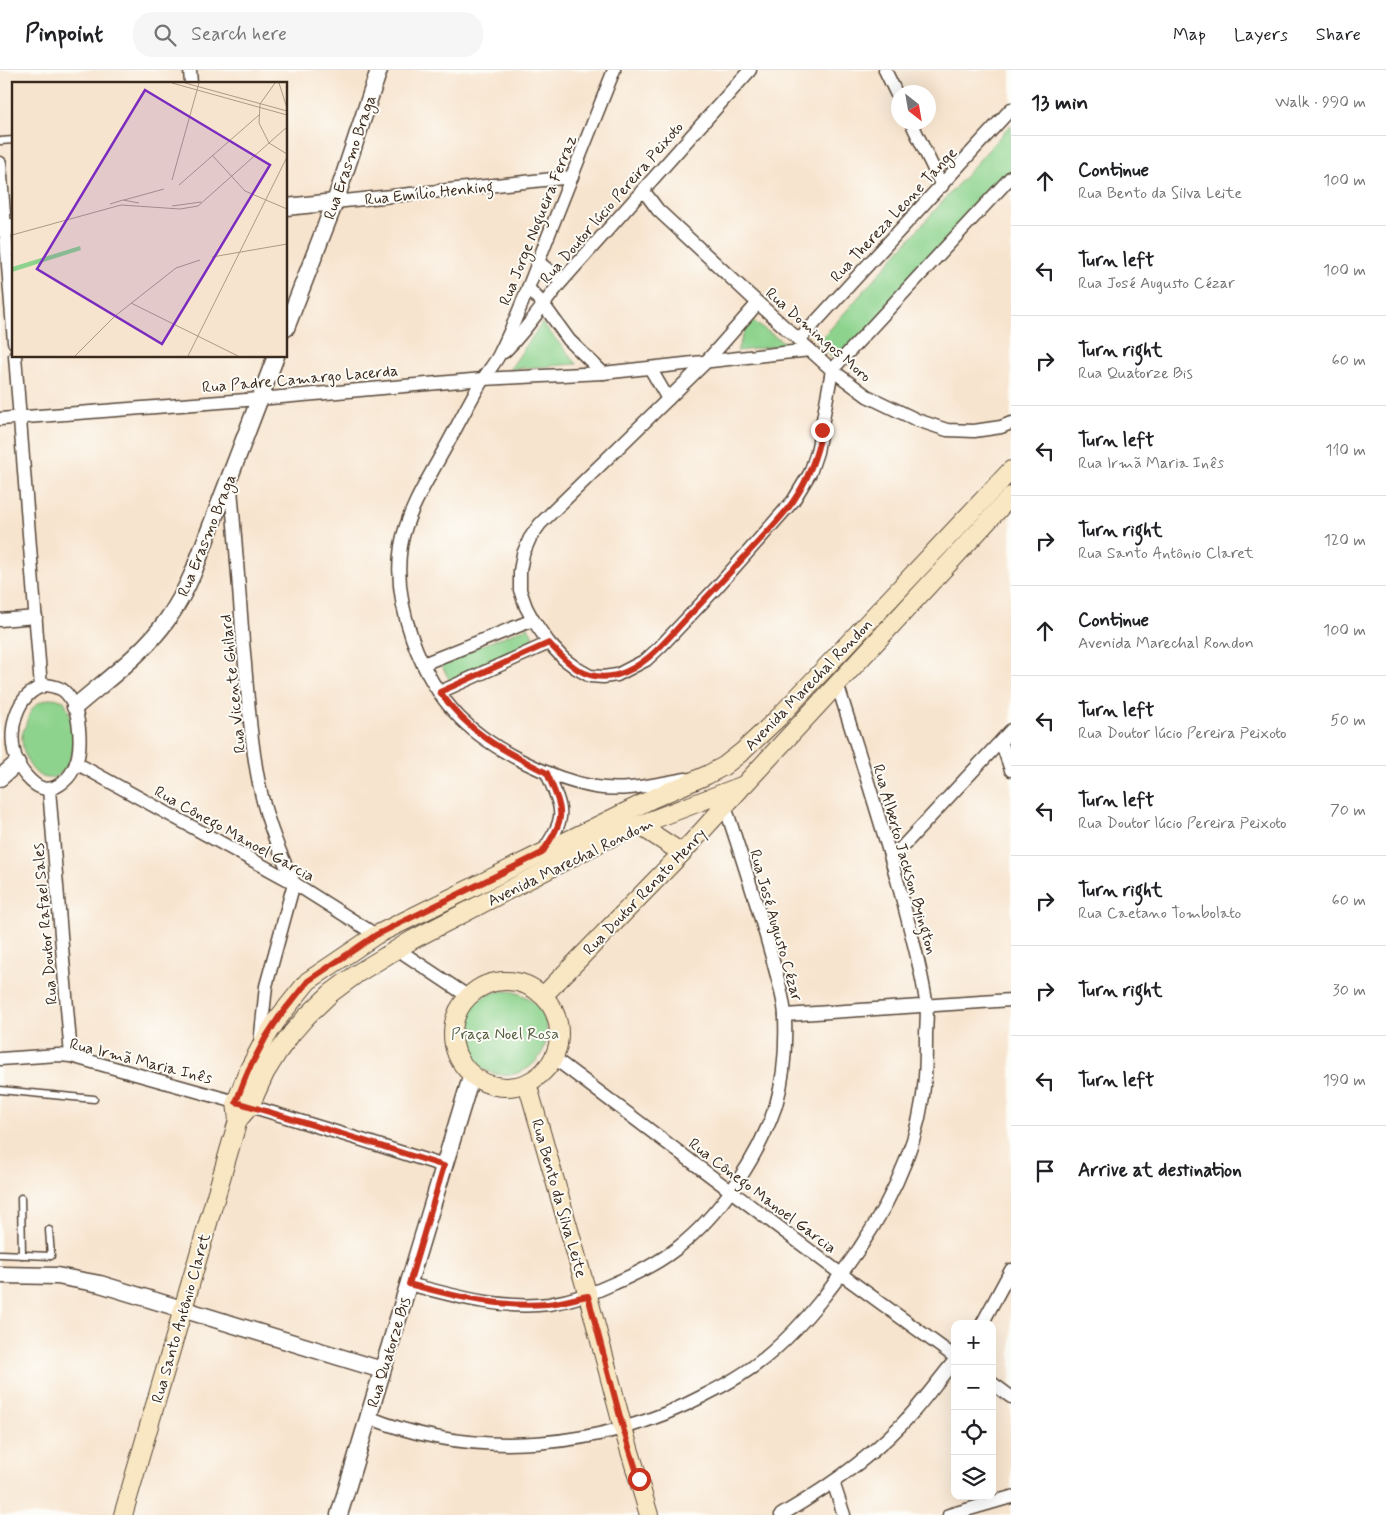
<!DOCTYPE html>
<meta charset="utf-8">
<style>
body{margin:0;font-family:Mynerve,sans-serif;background:#f6f6f6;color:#202124}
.controls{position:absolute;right:15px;bottom:15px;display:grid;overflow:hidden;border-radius:10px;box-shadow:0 5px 20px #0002}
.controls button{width:45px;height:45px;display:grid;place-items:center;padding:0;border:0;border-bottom:1px solid #e0e0e0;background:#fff;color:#202124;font:25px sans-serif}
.compass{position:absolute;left:891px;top:15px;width:45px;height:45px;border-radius:50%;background:#fff;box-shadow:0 5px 20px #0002;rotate:149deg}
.stop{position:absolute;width:15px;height:15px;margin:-11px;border:4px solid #c8321e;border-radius:50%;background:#fff}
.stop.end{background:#c8321e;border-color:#fff;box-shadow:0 1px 5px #0008}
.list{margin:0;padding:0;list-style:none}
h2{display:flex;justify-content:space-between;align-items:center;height:65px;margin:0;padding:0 20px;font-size:21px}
h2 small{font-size:16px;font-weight:400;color:#757577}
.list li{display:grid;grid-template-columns:32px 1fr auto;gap:15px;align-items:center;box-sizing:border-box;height:90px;padding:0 20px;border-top:1px solid #e0e0e0}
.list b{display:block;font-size:19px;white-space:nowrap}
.list p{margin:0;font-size:16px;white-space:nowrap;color:#757577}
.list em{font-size:16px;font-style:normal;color:#757577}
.icon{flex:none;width:28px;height:28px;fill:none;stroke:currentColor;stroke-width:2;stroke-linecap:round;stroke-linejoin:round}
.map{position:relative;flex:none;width:1011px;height:1445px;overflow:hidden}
header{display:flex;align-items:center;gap:30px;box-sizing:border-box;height:70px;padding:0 25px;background:#fff;border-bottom:1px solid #e0e0e0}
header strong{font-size:24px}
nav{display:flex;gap:28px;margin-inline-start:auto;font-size:18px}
.search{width:350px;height:45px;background:#f6f6f6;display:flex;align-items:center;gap:12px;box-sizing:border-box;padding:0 18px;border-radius:20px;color:#757577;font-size:19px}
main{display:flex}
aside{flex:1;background:#fff}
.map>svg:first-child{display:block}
</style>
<header>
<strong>Pinpoint</strong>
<div class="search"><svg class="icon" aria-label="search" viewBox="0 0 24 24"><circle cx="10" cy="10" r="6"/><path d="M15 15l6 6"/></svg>Search here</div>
<nav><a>Map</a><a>Layers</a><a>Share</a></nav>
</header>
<main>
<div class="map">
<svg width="1011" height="1445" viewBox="0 0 1011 1445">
<rect width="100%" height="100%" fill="#fdfcf7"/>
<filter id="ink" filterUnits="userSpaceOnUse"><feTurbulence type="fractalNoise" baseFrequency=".02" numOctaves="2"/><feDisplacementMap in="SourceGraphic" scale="10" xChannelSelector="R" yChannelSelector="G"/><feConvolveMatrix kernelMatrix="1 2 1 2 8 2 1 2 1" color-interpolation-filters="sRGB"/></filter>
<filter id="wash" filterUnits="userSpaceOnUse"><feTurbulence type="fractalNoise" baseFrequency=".0096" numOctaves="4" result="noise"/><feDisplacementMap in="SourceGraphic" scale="20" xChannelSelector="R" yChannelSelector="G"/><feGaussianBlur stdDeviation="1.12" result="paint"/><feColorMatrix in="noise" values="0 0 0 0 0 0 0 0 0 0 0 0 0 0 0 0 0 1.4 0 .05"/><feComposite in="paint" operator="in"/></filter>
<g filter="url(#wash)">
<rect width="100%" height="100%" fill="#f7e4ce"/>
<g fill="#8dd38d" stroke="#647e56">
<path d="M1011,54V101L838,293L818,273Z"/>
<path d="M749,249L788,275L737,281Z"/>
<path d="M542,253L577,294L510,299Z"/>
<path d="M528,557L539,577L452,615L440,592Z"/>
<path d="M54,628L64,631C75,653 79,675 66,697C63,702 57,707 51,708C31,710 21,681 22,665C23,661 25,657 26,654C31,636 37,631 54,628Z"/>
<circle cx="505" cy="963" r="42"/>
</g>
</g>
<g filter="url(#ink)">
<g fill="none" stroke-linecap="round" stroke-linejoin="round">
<defs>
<g id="service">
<path d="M0,71L14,70"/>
<path d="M0,1020L94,1029"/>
<path d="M21,1128L22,1185"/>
<path d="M0,1184L51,1186L49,1160"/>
</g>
<g id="minor">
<path d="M190,0L191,14"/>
<path d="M614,0C591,58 568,116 545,174C531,211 517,249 499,285C495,293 488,301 483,309C469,332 457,357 444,380C428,409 406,444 401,476C392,534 420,607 460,648C492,680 551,709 595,717C625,722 656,714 686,709"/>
<path d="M885,0L898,27"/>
<path d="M911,52L942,116"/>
<path d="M0,93L14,272"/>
<path d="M643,120L658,140L758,233L832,300L867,326L917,350L947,360L974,361L1001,357L1011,353"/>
<path d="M335,132L572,107"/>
<path d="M538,192L562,211"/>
<path d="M528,218L543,234L569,270L603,303"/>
<path d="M758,233L705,293L540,454L530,468L523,484L520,501V520L526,537L533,550L549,573L564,589L576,598L590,606L603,607L617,605L646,590L660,577L717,517L793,431L810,403L817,382L832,300L1011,107"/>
<path d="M799,270L1011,39"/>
<path d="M504,282C526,261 542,235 562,211L750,0"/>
<path d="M15,286L41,617"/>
<path d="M650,298L668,329"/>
<path d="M0,349L259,329L483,309L603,303L810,280"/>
<path d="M230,408C235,463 239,517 243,572C248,623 250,677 262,727C269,757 281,786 294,813L266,916L260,974"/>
<path d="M0,550L36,547"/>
<path d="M423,594L533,550"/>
<path d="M46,615C53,616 59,617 64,621C81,636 84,681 73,700C68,710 54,722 42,718C32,715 20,700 17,691C6,664 15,623 46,615Z"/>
<path d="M440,622L549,573"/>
<path d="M1001,671L1011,700"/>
<path d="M76,693L294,813L376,865"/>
<path d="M49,719L71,986"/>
<path d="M542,783C567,745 564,744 547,703"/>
<path d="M892,788L1011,660"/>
<path d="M397,879L469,927"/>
<path d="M785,945L1011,930"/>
<path d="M554,988L841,1204L955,1287"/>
<path d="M0,989L58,985L71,986L250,1036L362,1070L444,1096"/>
<path d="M409,1214C455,1226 502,1240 549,1234C573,1230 594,1223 615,1213C636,1204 658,1193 676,1179C720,1145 758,1088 776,1035C784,1008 786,976 785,948C785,930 777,908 773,891C759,839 742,788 725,736"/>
<path d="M982,1254L1011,1200"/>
<path d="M992,1313L1011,1327"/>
<path d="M368,1347C476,1391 603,1379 705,1325C729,1313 753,1299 773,1281C807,1251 833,1216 859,1179C893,1128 921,1069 925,1007C926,994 926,980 926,967C926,955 928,943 926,932C922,903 914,875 907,847C887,768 861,691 837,613"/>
<path d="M833,1412L844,1445"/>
<path d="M781,1445C829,1417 877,1384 914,1341C928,1325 941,1307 955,1290"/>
<path d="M949,1445L1011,1427"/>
</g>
<g id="tertiary">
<path d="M286,137L335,132"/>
<path d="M0,158L14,157"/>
<path d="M286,258L335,132L379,0"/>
<path d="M75,637C106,610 143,584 167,550C178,535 186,519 193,503L276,286"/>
<path d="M0,708L17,693"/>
<path d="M0,1205L57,1206L100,1214L382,1300"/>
<path d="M339,1445C382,1298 428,1151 472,1004"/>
</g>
<g id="secondary">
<path d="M639,755L682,783"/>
<circle cx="506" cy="964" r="53"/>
<path d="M543,926L682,783L741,718"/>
<path d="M527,1013L588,1226L623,1358L649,1445"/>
<path d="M238,1050L250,1036L265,1003L278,982L292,963L307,946L331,923L358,903L412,870L599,773L639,755L744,715L1011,426"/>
<path d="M123,1445L238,1050L236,1032L248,1001L266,967L279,947L308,911L376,865L542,783L654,728L707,705L724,696L743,681L778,648L1011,400"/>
</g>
</defs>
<use href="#service" stroke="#574638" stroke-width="9"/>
<use href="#minor" stroke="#574638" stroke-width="15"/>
<use href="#tertiary" stroke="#574638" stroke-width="19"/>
<use href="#secondary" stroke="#574638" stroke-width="20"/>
<use href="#service" stroke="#fff" stroke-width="6"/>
<use href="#minor" stroke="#fff" stroke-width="12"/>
<use href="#tertiary" stroke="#fff" stroke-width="16"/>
<use href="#secondary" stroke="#f9e7c3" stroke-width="18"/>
</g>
</g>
<g fill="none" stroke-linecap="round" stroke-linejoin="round" filter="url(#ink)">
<path stroke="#c8321e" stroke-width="6" d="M639,1409L623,1358L588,1226C575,1228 561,1233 547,1234C498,1238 455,1226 409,1214L444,1096L362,1070L236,1032L248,1001L266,967L279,947L308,911L376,865L542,783C567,745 564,744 547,703C502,680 470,664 440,622L549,573C568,594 586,613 617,605C646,597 667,569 687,548C707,527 727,506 747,484C761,468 782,448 794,430C809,408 817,385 822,360"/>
</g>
<g text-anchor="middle" stroke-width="4" stroke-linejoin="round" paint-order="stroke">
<g font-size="16" fill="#3b2a1e" stroke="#fdfcf7">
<text transform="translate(349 87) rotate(-71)" y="6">Rua Erasmo Braga</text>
<text transform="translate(429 122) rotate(-6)" y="6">Rua Emílio Henking</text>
<text transform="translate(611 132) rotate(-49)" y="6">Rua Doutor lúcio Pereira Peixoto</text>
<text transform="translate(893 144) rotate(-47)" y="6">Rua Thereza Leone Tange</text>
<text transform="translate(537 150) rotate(-68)" y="6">Rua Jorge Nogueira Ferraz</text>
<text transform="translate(819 264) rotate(41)" y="6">Rua Domingos Moro</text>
<text transform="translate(300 308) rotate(-5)" y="6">Rua Padre Camargo Lacerda</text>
<text transform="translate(206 465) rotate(-68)" y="6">Rua Erasmo Braga</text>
<text transform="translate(232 614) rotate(-96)" y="6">Rua Vicente Ghilard</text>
<text transform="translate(808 614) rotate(-46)" y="6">Avenida Marechal Rondon</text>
<text transform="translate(235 763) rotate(29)" y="6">Rua Cônego Manoel Garcia</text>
<text transform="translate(906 789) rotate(74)" y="6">Rua Alberto Jackson Byington</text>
<text transform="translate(570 791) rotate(-26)" y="6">Avenida Marechal Rondom</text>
<text transform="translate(644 821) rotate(-46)" y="6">Rua Doutor Renato Henry</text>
<text transform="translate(44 854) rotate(-95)" y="6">Rua Doutor Rafael Sales</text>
<text transform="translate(777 855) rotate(74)" y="6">Rua José Augusto Cézar</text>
<text transform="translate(141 990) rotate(14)" y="6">Rua Irmã Maria Inês</text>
<text transform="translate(763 1125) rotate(37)" y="6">Rua Cônego Manoel Garcia</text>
<text transform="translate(560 1128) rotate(74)" y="6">Rua Bento da Silva Leite</text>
<text transform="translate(180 1248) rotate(-74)" y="6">Rua Santo Antônio Claret</text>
<text transform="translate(388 1282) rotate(-73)" y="6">Rua Quatorze Bis</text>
</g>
<g font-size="16" fill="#545d3f" stroke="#fdfcf7">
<text x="505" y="969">Praça Noel Rosa</text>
</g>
</g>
<g transform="translate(12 12)">
<rect width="275" height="275" fill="#f7e4ce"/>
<path d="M68,164L69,168L0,190V185Z" fill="#8dd38d"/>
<path fill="none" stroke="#ac9a88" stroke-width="1" d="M160,1L275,33M173,1L275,29M263,1L248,22L247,41L257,61L275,72M267,1L275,26M200,73L233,109L275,127M160,98L187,1M167,103L247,33M112,118L152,107M98,122L111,118L127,121M160,124L189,120M0,153L109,123L168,127L186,124L275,45M200,175L275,162M119,221L226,274M63,274L103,234L164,186L188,178M176,274L275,75"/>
<path fill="#7b2cbf" fill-opacity="0.15" stroke="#7b2cbf" stroke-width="2.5" d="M133,8L258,83L150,262L25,187Z"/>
<rect width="275" height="275" fill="none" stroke="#3b2a1e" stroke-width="2.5"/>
</g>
</svg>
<div class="controls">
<button>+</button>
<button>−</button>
<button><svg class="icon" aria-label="locate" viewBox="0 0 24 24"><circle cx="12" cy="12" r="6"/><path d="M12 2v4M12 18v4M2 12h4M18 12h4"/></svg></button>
<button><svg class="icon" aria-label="layers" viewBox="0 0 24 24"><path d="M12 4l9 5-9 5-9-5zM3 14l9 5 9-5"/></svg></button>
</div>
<svg class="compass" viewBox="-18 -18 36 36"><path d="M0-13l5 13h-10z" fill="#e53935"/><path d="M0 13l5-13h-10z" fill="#757577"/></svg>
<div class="stop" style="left:639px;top:1409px"></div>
<div class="stop end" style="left:822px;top:360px"></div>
</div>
<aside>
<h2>13 min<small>Walk · 990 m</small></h2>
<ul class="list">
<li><svg class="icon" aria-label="ahead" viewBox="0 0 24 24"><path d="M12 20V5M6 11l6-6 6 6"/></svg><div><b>Continue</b><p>Rua Bento da Silva Leite</p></div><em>100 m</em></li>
<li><svg class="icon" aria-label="left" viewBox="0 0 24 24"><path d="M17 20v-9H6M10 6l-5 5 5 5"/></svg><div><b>Turn left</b><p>Rua José Augusto Cézar</p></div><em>100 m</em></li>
<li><svg class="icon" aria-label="right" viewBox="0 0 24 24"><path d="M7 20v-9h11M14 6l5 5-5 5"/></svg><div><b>Turn right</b><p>Rua Quatorze Bis</p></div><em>60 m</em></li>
<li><svg class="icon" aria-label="left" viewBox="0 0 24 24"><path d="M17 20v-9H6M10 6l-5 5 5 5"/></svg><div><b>Turn left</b><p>Rua Irmã Maria Inês</p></div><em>110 m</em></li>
<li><svg class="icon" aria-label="right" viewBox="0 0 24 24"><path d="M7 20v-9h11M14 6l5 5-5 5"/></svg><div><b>Turn right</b><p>Rua Santo Antônio Claret</p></div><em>120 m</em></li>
<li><svg class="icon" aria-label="ahead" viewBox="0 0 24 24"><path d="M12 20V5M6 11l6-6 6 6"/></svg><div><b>Continue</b><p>Avenida Marechal Rondon</p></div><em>100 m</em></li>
<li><svg class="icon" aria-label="left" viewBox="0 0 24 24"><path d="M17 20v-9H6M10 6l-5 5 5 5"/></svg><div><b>Turn left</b><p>Rua Doutor lúcio Pereira Peixoto</p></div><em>50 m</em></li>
<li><svg class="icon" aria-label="left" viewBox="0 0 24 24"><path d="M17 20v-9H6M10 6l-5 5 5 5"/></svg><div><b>Turn left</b><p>Rua Doutor lúcio Pereira Peixoto</p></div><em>70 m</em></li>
<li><svg class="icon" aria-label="right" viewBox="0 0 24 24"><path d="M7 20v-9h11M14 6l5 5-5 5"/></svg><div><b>Turn right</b><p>Rua Caetano Tombolato</p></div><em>60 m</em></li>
<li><svg class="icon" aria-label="right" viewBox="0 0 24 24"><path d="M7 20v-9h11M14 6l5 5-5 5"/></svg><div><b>Turn right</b></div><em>30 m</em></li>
<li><svg class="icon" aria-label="left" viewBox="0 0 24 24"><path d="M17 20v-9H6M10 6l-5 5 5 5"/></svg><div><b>Turn left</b></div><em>190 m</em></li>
<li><svg class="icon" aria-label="arrive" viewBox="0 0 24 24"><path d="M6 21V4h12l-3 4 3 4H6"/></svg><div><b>Arrive at destination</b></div></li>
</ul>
</aside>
</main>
